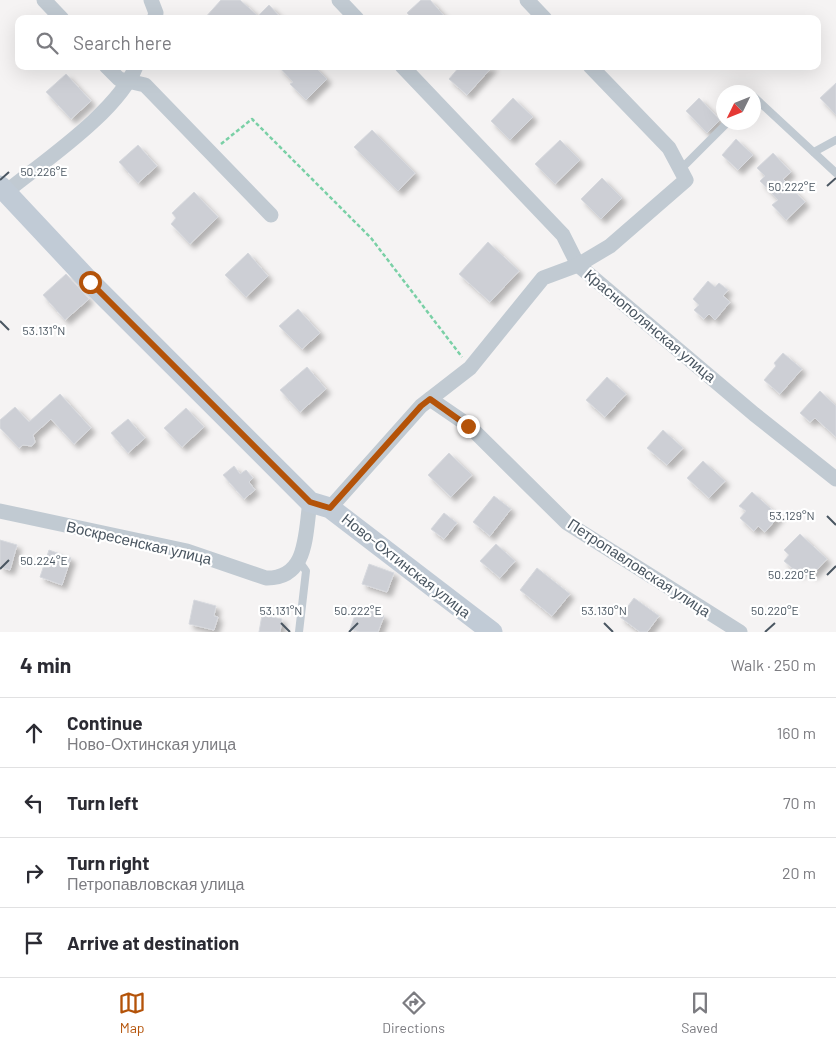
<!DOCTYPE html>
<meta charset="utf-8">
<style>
body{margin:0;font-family:Barlow,sans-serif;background:#f7f7f7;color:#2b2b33}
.compass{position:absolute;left:716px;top:85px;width:45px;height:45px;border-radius:50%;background:#fff;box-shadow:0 5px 20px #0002;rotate:227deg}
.stop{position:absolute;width:15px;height:15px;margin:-11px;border:4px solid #b45309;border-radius:50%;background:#fff}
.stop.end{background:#b45309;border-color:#fff;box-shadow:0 1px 5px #0008}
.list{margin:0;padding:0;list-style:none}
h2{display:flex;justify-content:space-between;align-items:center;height:65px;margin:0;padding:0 20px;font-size:21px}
h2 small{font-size:16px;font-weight:400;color:#7c7c81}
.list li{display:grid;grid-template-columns:32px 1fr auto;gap:15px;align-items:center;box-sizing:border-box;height:70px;padding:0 20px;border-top:1px solid #e1e1e2}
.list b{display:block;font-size:19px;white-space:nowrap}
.list p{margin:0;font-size:16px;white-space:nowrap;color:#7c7c81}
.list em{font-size:16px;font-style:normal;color:#7c7c81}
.icon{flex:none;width:28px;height:28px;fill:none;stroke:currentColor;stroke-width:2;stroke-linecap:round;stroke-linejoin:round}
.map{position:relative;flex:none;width:836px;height:632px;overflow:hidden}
.search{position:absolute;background:#fff;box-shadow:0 5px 20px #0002;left:15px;right:15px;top:15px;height:55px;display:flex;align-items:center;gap:12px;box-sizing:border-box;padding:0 18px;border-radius:10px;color:#7c7c81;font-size:19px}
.sheet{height:345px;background:#fff}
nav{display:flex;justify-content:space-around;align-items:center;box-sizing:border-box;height:70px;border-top:1px solid #e1e1e2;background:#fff;font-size:14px;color:#7c7c81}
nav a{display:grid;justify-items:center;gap:2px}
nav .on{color:#b45309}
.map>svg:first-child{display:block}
</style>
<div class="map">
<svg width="836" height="632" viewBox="0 0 836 632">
<defs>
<filter id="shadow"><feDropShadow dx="4.5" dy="4.5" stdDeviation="2.5" flood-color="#0004"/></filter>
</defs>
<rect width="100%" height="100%" fill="#f5f3f3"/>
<g fill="#cdcfd5" stroke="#d7d9de" filter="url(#shadow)">
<path d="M221,0H240L258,16L269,5L282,19H204Z"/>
<path d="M421,0H430L447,19H413L407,13Z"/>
<path d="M278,66H314L327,79L306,100L290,84L293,82Z"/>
<path d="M460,66H493L467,95L449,79Z"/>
<path d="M66,74L91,101L71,119L46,92Z"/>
<path d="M836,83V115L820,98Z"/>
<path d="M513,98L533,117L510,140L491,121Z"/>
<path d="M699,98L720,120L707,133L686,111Z"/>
<path d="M372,130L415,173L398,191L354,147Z"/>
<path d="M736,139L753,155L738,170L722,155Z"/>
<path d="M560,140L580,160L555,184L535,164Z"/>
<path d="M138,145L157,166L138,183L119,162Z"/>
<path d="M773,153L791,172L783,179L805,202L786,220L772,205L778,200L760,181L765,176L757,168Z"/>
<path d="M602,178L622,198L601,219L581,199Z"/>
<path d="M194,192L218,217L190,244L171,224L176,218L172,213Z"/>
<path d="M488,242L519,271L490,302L459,274Z"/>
<path d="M248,253L268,276L246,297L225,275Z"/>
<path d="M66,274L89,299L65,320L43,295Z"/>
<path d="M708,281L715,287L719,283L728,290L723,296L730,302L715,320L709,314L704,319L694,310L699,305L693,299Z"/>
<path d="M298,309L320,333L302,349L279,326Z"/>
<path d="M783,353L802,369L780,394L764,380L776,366L774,363Z"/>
<path d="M307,367L326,389L300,412L280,390Z"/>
<path d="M607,377L626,394L605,417L586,400Z"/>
<path d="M820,391L836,406V437L815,418L810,422L800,413Z"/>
<path d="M60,394L91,428L74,444L51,419L33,435L35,442L32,446L23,445L19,448L0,428V420L15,407L29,422Z"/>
<path d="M186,408L204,427L182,447L164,428Z"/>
<path d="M128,419L145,438L128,453L111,433Z"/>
<path d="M663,430L683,448L667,465L647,448Z"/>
<path d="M449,453L472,475L451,497L428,475Z"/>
<path d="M703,461L725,481L709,498L687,478Z"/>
<path d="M234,466L240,474L246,470L253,478L249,482L255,490L244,499L223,475Z"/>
<path d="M752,492L779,516L765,532L758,526L754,531L740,518L746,511L739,506Z"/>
<path d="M494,496L511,509L490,536L473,522Z"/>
<path d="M444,513L457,523L444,539L431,529Z"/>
<path d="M800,534L827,559L812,575L804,568L799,574L784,561L789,555L784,550Z"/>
<path d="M0,540L17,545L10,570L0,567Z"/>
<path d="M496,544L515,561L500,578L480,561Z"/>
<path d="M49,550L71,558L62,585L40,577Z"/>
<path d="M369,564L394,573L387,592L362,584Z"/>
<path d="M537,568L570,594L552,616L520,590Z"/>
<path d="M634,598L659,616L647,632H640L620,617Z"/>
<path d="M194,600L216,606L214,616L218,617L214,630L189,624Z"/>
<path d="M365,608L384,616L378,632H360L350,629L355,615L362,617Z"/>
<path d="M262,615L282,619L280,632H259Z"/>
</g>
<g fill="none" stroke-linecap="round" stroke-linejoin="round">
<path stroke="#7ad0a6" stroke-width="2.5" stroke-dasharray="4 2.5" stroke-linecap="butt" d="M221,144L252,119L371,238L462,357"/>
<g stroke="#c1cad2" stroke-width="8">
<path d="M754,97L836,173"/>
<path d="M814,152L836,140"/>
<path d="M680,170L728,122"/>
<path d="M299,632L306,571L299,561"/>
</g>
<g stroke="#c1cad2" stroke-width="15">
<path d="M44,0L62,19"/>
<path d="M151,0L156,13L154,19"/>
<path d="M339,0L357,19"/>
<path d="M527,0L545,19"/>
<path d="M106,66L119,79L145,85L271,215"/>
<path d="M402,66L563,235L578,265L754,414L836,479"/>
<path d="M6,192C44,161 119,111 136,66"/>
<path d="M430,399L468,425L567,523L740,632"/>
<path d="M330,508L421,406L470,368L543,278L578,265L610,246L686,180L669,148L590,66"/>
<path d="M0,511L187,551L266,578C308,579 305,534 310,502"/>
</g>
<path stroke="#c1cbd6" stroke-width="21" d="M0,186L90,282L310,502L330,508L492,632"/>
</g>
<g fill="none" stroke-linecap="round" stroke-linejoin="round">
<path stroke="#b45309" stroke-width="6" d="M90,282L310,502L330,508L421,406L430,399L468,426"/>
</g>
<path fill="none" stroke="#4a5661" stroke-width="2" d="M0,180L9,172M827,186L836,178M0,321L9,330M827,516L836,525M0,569L9,560M827,575L836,566M281,623L290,632M604,623L613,632M349,632L358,623M765,632L775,623"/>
<g text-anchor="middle" stroke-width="4.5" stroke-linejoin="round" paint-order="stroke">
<g font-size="15" fill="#4a5661" stroke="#fff">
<text transform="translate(650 326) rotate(40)" y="5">Краснополянская улица</text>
<text transform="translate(139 543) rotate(13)" y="5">Воскресенская улица</text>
<text transform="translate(406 566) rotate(38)" y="5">Ново-Охтинская улица</text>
<text transform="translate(639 568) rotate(33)" y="5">Петропавловская улица</text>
</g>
</g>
<g font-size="12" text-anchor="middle" fill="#4a5661" stroke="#fff" stroke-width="4.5" stroke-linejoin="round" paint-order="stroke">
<text x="44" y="176">50.226°E</text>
<text x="792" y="191">50.222°E</text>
<text x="44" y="335">53.131°N</text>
<text x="792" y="520">53.129°N</text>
<text x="44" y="565">50.224°E</text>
<text x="792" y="579">50.220°E</text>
<text x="281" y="615">53.131°N</text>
<text x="604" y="615">53.130°N</text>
<text x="358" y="615">50.222°E</text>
<text x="775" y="615">50.220°E</text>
</g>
</svg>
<svg class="compass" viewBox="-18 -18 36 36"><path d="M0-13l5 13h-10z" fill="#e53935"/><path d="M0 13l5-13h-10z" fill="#7c7c81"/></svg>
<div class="stop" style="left:90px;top:282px"></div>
<div class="stop end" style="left:468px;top:426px"></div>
<div class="search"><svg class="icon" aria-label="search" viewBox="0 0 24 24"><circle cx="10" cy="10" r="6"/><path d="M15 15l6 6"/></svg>Search here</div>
</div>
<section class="sheet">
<h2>4 min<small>Walk · 250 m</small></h2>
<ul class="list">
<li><svg class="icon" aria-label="ahead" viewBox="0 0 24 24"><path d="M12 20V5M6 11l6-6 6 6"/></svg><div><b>Continue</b><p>Ново-Охтинская улица</p></div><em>160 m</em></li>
<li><svg class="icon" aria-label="left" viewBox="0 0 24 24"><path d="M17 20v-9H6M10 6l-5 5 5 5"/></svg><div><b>Turn left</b></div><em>70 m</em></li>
<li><svg class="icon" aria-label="right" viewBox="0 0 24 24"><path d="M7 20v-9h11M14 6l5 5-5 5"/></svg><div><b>Turn right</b><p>Петропавловская улица</p></div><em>20 m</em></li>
<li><svg class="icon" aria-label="arrive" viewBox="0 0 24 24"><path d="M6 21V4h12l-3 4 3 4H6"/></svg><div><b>Arrive at destination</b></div></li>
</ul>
</section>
<nav>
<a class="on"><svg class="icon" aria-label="map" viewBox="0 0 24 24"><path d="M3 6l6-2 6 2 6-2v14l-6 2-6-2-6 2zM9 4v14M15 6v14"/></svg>Map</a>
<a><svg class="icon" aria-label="directions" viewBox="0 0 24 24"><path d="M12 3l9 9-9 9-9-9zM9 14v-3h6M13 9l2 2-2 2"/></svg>Directions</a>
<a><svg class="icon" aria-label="saved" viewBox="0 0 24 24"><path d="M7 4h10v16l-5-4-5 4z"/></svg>Saved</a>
</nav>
